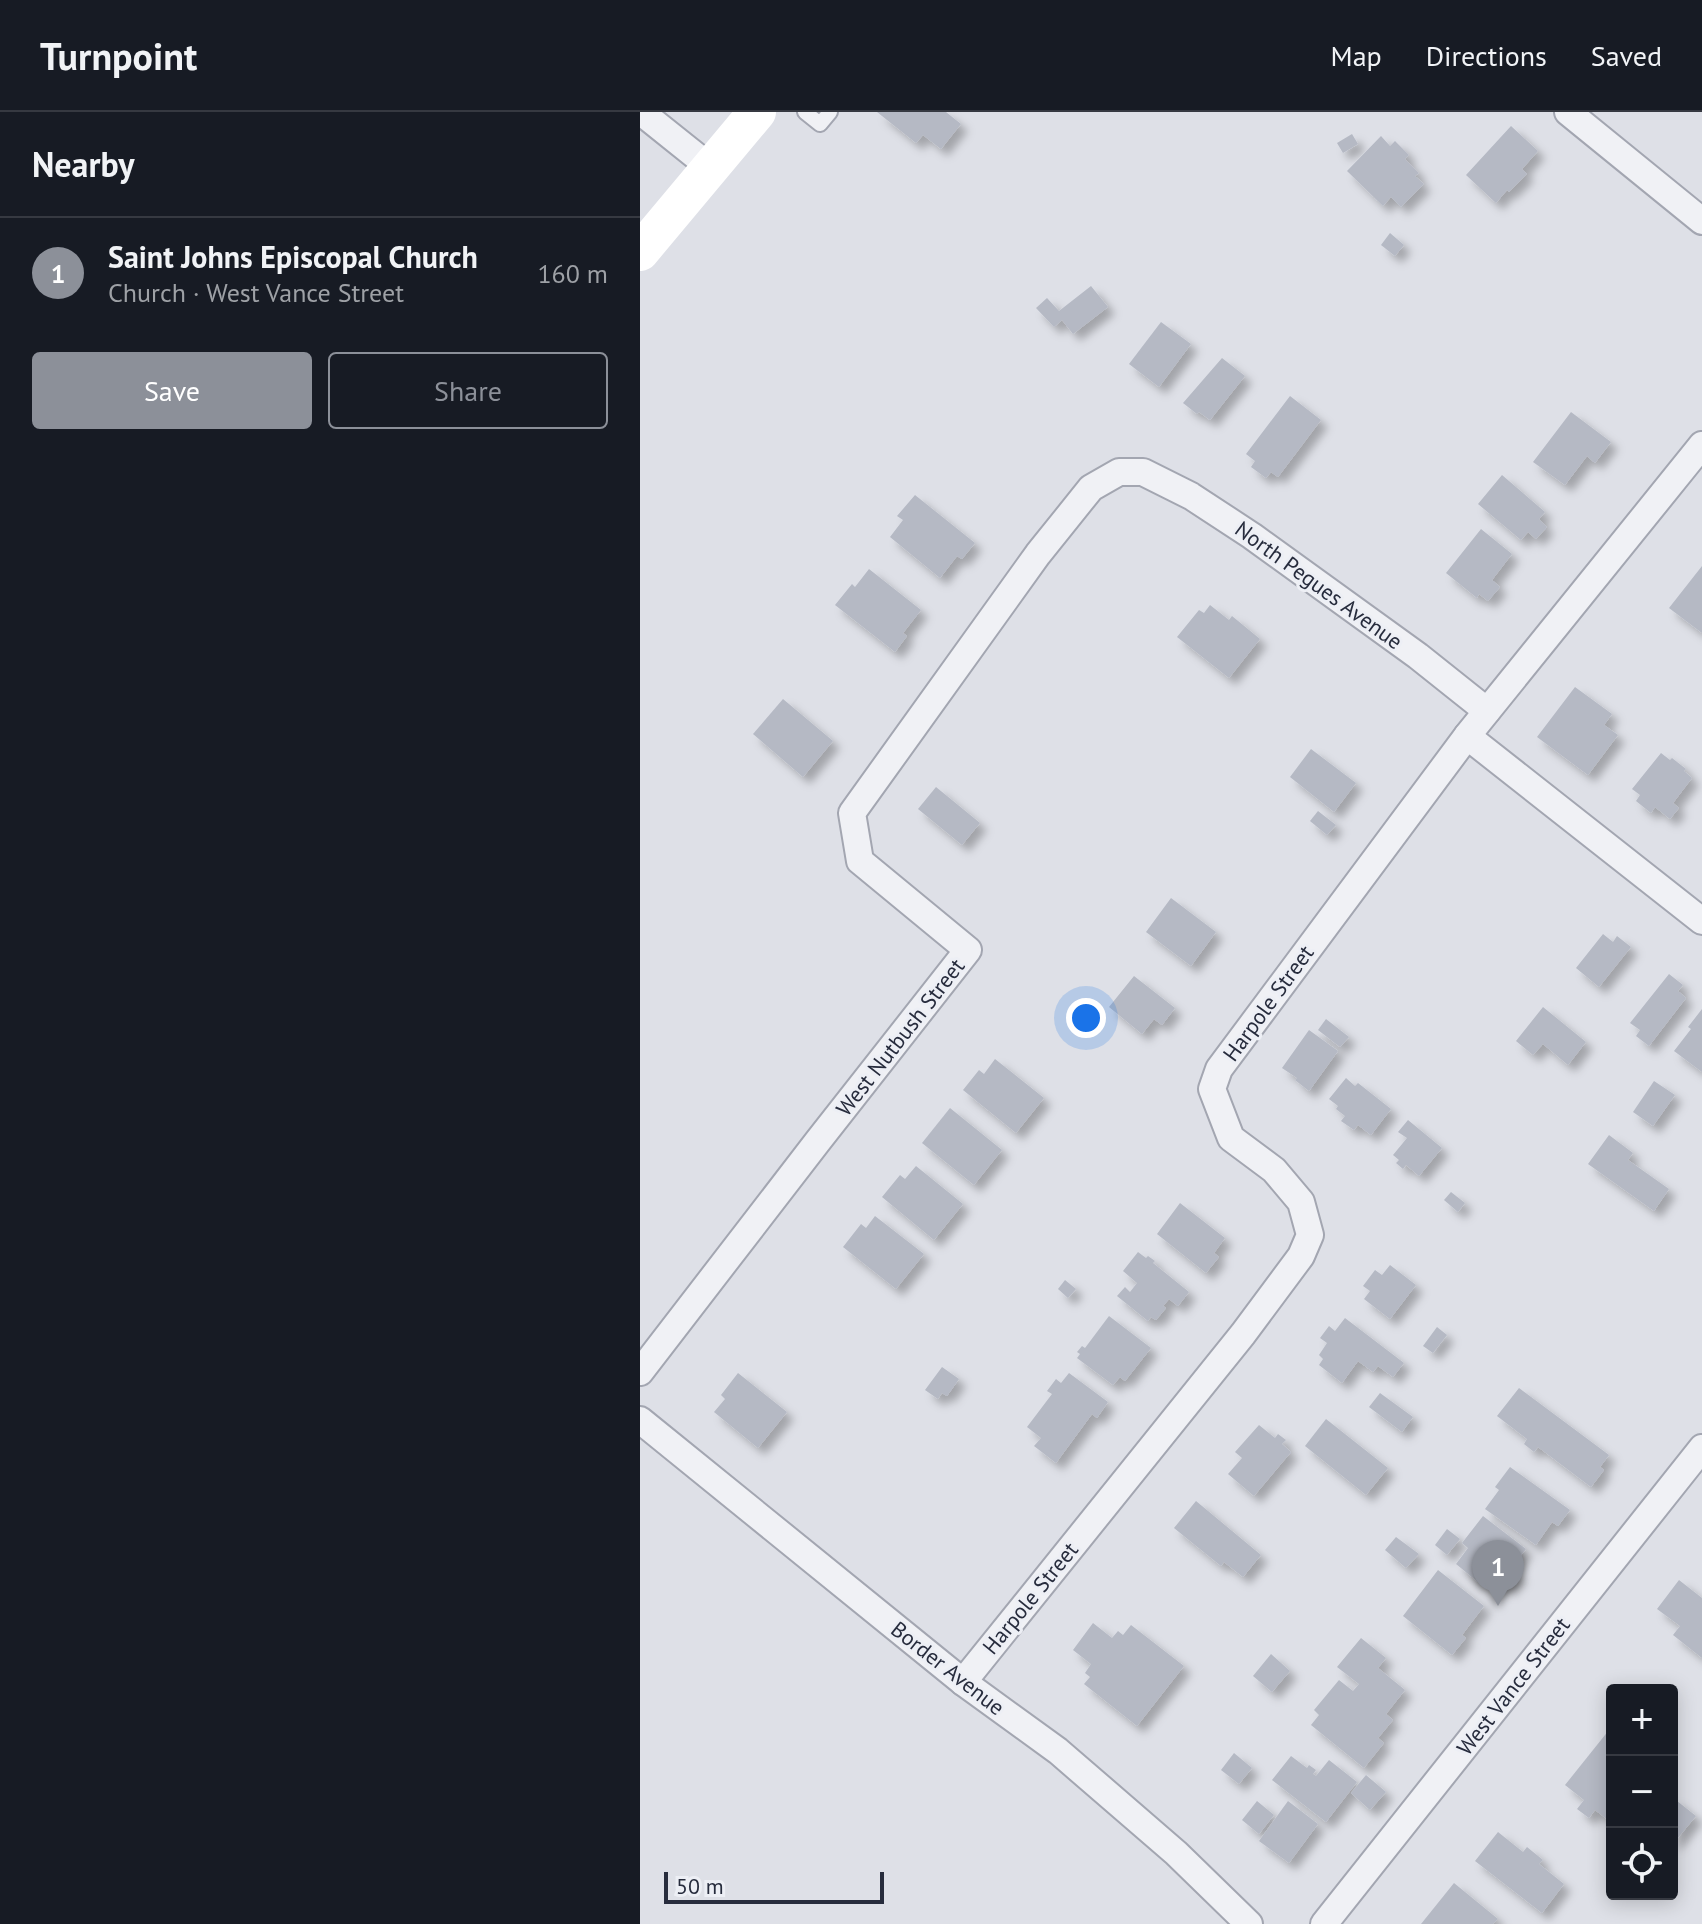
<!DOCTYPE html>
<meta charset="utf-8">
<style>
body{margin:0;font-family:"PT Sans",sans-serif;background:#20242c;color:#f1f3f6}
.controls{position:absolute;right:24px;bottom:24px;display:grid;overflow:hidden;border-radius:8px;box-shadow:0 4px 20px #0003}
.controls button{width:72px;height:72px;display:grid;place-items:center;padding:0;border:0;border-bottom:2px solid #363941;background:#171b24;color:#f1f3f6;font:40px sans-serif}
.scale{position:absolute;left:24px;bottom:20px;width:220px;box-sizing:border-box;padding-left:8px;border:4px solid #272c3d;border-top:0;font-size:22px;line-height:28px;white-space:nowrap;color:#272c3d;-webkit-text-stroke:6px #edeff5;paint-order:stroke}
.you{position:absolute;left:446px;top:906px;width:28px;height:28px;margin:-20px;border:6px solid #fff;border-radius:50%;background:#1a73e8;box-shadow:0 0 0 12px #1a73e833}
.badge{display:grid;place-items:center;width:52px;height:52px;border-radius:50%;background:#8c9099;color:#fff;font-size:26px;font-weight:700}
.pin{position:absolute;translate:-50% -66px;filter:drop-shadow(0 2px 4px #0008)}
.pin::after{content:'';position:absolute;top:42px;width:28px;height:24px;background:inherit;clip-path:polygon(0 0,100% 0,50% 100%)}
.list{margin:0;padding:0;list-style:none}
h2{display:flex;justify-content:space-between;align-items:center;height:104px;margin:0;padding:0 32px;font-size:34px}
h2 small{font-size:26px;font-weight:400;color:#9ea1a6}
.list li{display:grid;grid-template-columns:52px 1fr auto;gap:24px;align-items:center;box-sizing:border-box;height:112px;padding:0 32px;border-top:2px solid #363941}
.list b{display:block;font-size:30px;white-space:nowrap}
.list p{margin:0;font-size:26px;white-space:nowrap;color:#9ea1a6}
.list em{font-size:26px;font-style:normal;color:#9ea1a6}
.actions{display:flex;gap:16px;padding:24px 32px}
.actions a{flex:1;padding:18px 0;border:2px solid #8c9099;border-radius:8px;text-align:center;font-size:28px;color:#8c9099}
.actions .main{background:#8c9099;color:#fff}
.icon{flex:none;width:44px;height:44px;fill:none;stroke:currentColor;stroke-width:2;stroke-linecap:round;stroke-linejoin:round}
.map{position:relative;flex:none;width:1062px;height:1812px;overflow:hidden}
header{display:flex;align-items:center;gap:48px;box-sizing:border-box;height:112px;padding:0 40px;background:#171b24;border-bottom:2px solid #363941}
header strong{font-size:38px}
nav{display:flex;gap:44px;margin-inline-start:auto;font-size:28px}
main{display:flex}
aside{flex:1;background:#171b24}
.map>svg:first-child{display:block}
</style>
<header>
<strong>Turnpoint</strong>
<nav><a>Map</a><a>Directions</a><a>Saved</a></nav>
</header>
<main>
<aside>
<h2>Nearby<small></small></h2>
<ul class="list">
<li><span class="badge">1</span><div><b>Saint Johns Episcopal Church</b><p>Church · West Vance Street</p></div><em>160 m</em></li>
</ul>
<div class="actions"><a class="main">Save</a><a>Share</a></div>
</aside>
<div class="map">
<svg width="1062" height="1812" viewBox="0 0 1062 1812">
<defs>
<filter id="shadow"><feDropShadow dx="7" dy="7" stdDeviation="4" flood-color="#0004"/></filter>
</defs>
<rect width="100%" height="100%" fill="#dee0e7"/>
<g fill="#b5b9c4" filter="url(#shadow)">
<path d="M237,0H306L321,12L301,37L283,23L276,31Z"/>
<path d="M871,14L898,39L882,57L887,62L869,80L867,78L856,91L826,63Z"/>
<path d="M712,22L718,32L703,41L697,31Z"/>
<path d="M741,24L750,34L755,29L769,43L765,47L779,61L775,64L784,72L761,95L751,85L743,94L707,59Z"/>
<path d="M750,121L764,133L755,144L741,133Z"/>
<path d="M451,174L468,195L433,222L422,208L414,215L396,196L407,186L419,199Z"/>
<path d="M521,210L551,232L519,275L489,252Z"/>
<path d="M582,246L605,264L570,308L559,300L557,302L543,291Z"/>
<path d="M650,284L681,308L638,365L631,360L626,366L611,355L615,349L606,342Z"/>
<path d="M931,300L971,330L955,351L947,344L925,373L893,350Z"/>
<path d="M862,363L905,400L899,407L907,415L896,427L888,420L881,428L838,392Z"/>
<path d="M275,383L335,431L322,447L317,444L300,466L250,425L263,408L257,404Z"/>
<path d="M841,417L872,442L852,468L860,475L848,489L839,482L837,486L806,461Z"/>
<path d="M1062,454V521L1029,496Z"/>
<path d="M229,457L281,498L263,521L267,524L255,540L195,493L212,472L215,475Z"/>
<path d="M570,493L589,508L592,504L620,527L589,566L537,525L559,498L564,501Z"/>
<path d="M935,575L972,602L964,613L978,623L948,663L897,625Z"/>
<path d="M143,587L193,629L163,665L113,622Z"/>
<path d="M671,637L716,671L694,700L650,665Z"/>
<path d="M1021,641L1030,648L1032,646L1046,657L1044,659L1052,666L1033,691L1039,696L1030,707L1015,695L1011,701L996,689L1000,683L992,677Z"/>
<path d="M296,675L340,711L322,733L278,697Z"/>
<path d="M678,699L696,713L687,723L670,709Z"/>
<path d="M531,786L576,820L551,854L506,820Z"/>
<path d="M963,822L973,830L977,824L991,835L959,875L936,856Z"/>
<path d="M1029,862L1043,873L1038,879L1046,886L1009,934L996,924L1000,918L990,911Z"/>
<path d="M494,864L535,896L522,913L514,907L502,922L469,895Z"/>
<path d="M903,895L946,930L928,953L903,932L893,943L876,929Z"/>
<path d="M1062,897V960L1034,939L1051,917L1048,915Z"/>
<path d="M686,907L709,925L700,935L678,918Z"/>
<path d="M669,918L698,939L669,979L655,968L657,966L642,956Z"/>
<path d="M355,947L404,986L376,1021L323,978L339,958L344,962Z"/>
<path d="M706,966L715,974L718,971L751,997L731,1023L718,1013L714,1018L701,1009L705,1004L696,997L698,994L689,987Z"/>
<path d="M1014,969L1035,983L1013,1014L993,1000Z"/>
<path d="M310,996L362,1038L334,1073L282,1031Z"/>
<path d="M768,1008L802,1036L779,1064L766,1053L763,1057L756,1051L759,1048L753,1043L767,1026L758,1020Z"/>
<path d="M969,1023L993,1041L988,1048L1029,1077L1014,1099L948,1052Z"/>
<path d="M276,1054L323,1092L294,1128L242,1085L260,1063L265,1067Z"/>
<path d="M811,1080L825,1091L818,1100L804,1088Z"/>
<path d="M540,1091L585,1126L574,1141L579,1145L566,1161L517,1122Z"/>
<path d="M235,1104L284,1142L256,1177L203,1135L221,1112L226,1116Z"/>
<path d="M498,1140L506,1146L508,1144L515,1149L513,1151L549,1180L538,1194L529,1187L523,1194L526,1196L516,1208L511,1205L508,1209L477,1184L485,1175L490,1180L497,1171L483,1159Z"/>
<path d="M750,1153L776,1173L750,1207L724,1187L730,1179L723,1174L735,1158L742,1163Z"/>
<path d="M425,1168L436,1177L428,1186L418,1177Z"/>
<path d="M469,1204L511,1236L485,1269L480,1265L473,1273L437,1246L440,1242L437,1240L442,1234L445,1236Z"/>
<path d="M705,1206L764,1251L753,1265L738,1254L733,1260L718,1249L702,1271L679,1253L683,1247L679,1243L687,1231L680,1226L689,1214L695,1219Z"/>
<path d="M797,1215L807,1223L793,1241L783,1234Z"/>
<path d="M302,1255L319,1267L307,1284L302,1281L298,1287L285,1278Z"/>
<path d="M98,1261L147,1300L118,1336L74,1300L85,1287L81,1283Z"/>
<path d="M429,1261L468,1290L457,1306L452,1302L416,1351L394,1334L401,1326L387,1315L412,1282L407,1279L416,1267L421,1271Z"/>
<path d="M879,1276L969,1343L960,1355L964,1358L951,1375L898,1335L894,1340L884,1332L887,1327L857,1304Z"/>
<path d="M740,1281L773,1305L762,1320L729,1295Z"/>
<path d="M686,1307L748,1356L726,1383L665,1334Z"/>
<path d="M619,1313L635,1326L638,1322L646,1328L642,1332L651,1340L614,1384L588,1362L602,1346L595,1340Z"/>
<path d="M870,1355L930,1398L918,1414L912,1410L896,1433L845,1397L859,1378L855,1375Z"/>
<path d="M556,1389L621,1443L603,1465L584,1450L581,1454L534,1416Z"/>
<path d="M843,1404L886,1437L871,1456L880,1463L868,1477L861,1472L856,1479L841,1467L838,1470L816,1452L828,1436L822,1431Z"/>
<path d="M807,1417L820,1427L807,1443L795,1433Z"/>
<path d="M756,1425L779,1442L766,1456L745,1438Z"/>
<path d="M798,1458L844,1494L822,1523L826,1526L812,1543L763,1504Z"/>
<path d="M1039,1468L1062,1486V1546L1033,1523L1040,1514L1017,1497Z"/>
<path d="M453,1511L472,1526L478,1519L483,1523L491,1513L544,1554L497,1614L444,1572L450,1565L445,1561L451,1552L433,1538Z"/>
<path d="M721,1526L746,1546L738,1556L765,1578L746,1602L753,1608L738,1626L744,1631L724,1656L671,1613L679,1603L674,1598L699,1568L713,1579L719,1572L697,1555Z"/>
<path d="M631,1542L650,1559L632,1580L613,1564Z"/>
<path d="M969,1618L972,1621V1711L955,1698L949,1706L937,1697L944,1688L925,1673Z"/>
<path d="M594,1641L612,1656L599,1672L581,1658Z"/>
<path d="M651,1644L667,1656L669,1653L676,1658L673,1662L676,1664L689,1648L717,1670L686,1710L632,1668Z"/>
<path d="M726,1663L746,1680L730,1698L711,1681Z"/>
<path d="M1032,1685L1056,1704L1032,1733Z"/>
<path d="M617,1689L634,1703L619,1722L602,1708Z"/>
<path d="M648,1689L678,1712L649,1751L619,1729Z"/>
<path d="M858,1720L883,1740L887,1735L903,1748L899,1752L924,1772L902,1801L835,1749Z"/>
<path d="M814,1771L858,1807L853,1812H781Z"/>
</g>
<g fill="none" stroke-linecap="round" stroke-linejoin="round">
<defs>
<path id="lane" d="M165,0L180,12L190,0"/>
<g id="street">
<path d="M1,0L71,56"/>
<path d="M928,0L1062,109"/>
<path d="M827,624L1062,809"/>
<path d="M0,1260L178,1029L328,838L220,749L212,701L398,442L451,376L479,360H503L551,384L612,424L778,544L847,599"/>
<path d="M0,1308L323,1570L418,1639L536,1741L609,1812"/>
<path d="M323,1570L603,1222L661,1144L670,1123L661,1090L634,1058L591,1026L572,977L579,957L827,624L1062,333"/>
<path d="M684,1812L1062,1336"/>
</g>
</defs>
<use href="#lane" stroke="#a3a6b1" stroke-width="18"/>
<use href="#street" stroke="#a3a6b1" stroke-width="30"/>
<use href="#lane" stroke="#f0f1f5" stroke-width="14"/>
<use href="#street" stroke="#f0f1f5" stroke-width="26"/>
<path stroke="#fff" stroke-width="38" d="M0,140L117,0"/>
</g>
<g text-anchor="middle" stroke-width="6" stroke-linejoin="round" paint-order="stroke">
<g font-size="22" fill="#272c3d" stroke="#edeff5">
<text transform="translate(679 473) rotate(36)" y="8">North Pegues Avenue</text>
<text transform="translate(628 891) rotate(-54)" y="8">Harpole Street</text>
<text transform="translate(260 925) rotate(-52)" y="8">West Nutbush Street</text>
<text transform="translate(390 1486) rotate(-51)" y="8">Harpole Street</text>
<text transform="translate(308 1556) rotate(38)" y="8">Border Avenue</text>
<text transform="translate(873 1574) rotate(-52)" y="8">West Vance Street</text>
</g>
</g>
</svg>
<div class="controls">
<button>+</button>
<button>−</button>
<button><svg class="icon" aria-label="locate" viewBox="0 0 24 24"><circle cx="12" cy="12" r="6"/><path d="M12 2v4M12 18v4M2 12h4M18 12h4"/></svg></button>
</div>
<div class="scale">50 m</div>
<div class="you"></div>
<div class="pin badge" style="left:858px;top:1494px">1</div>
</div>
</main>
